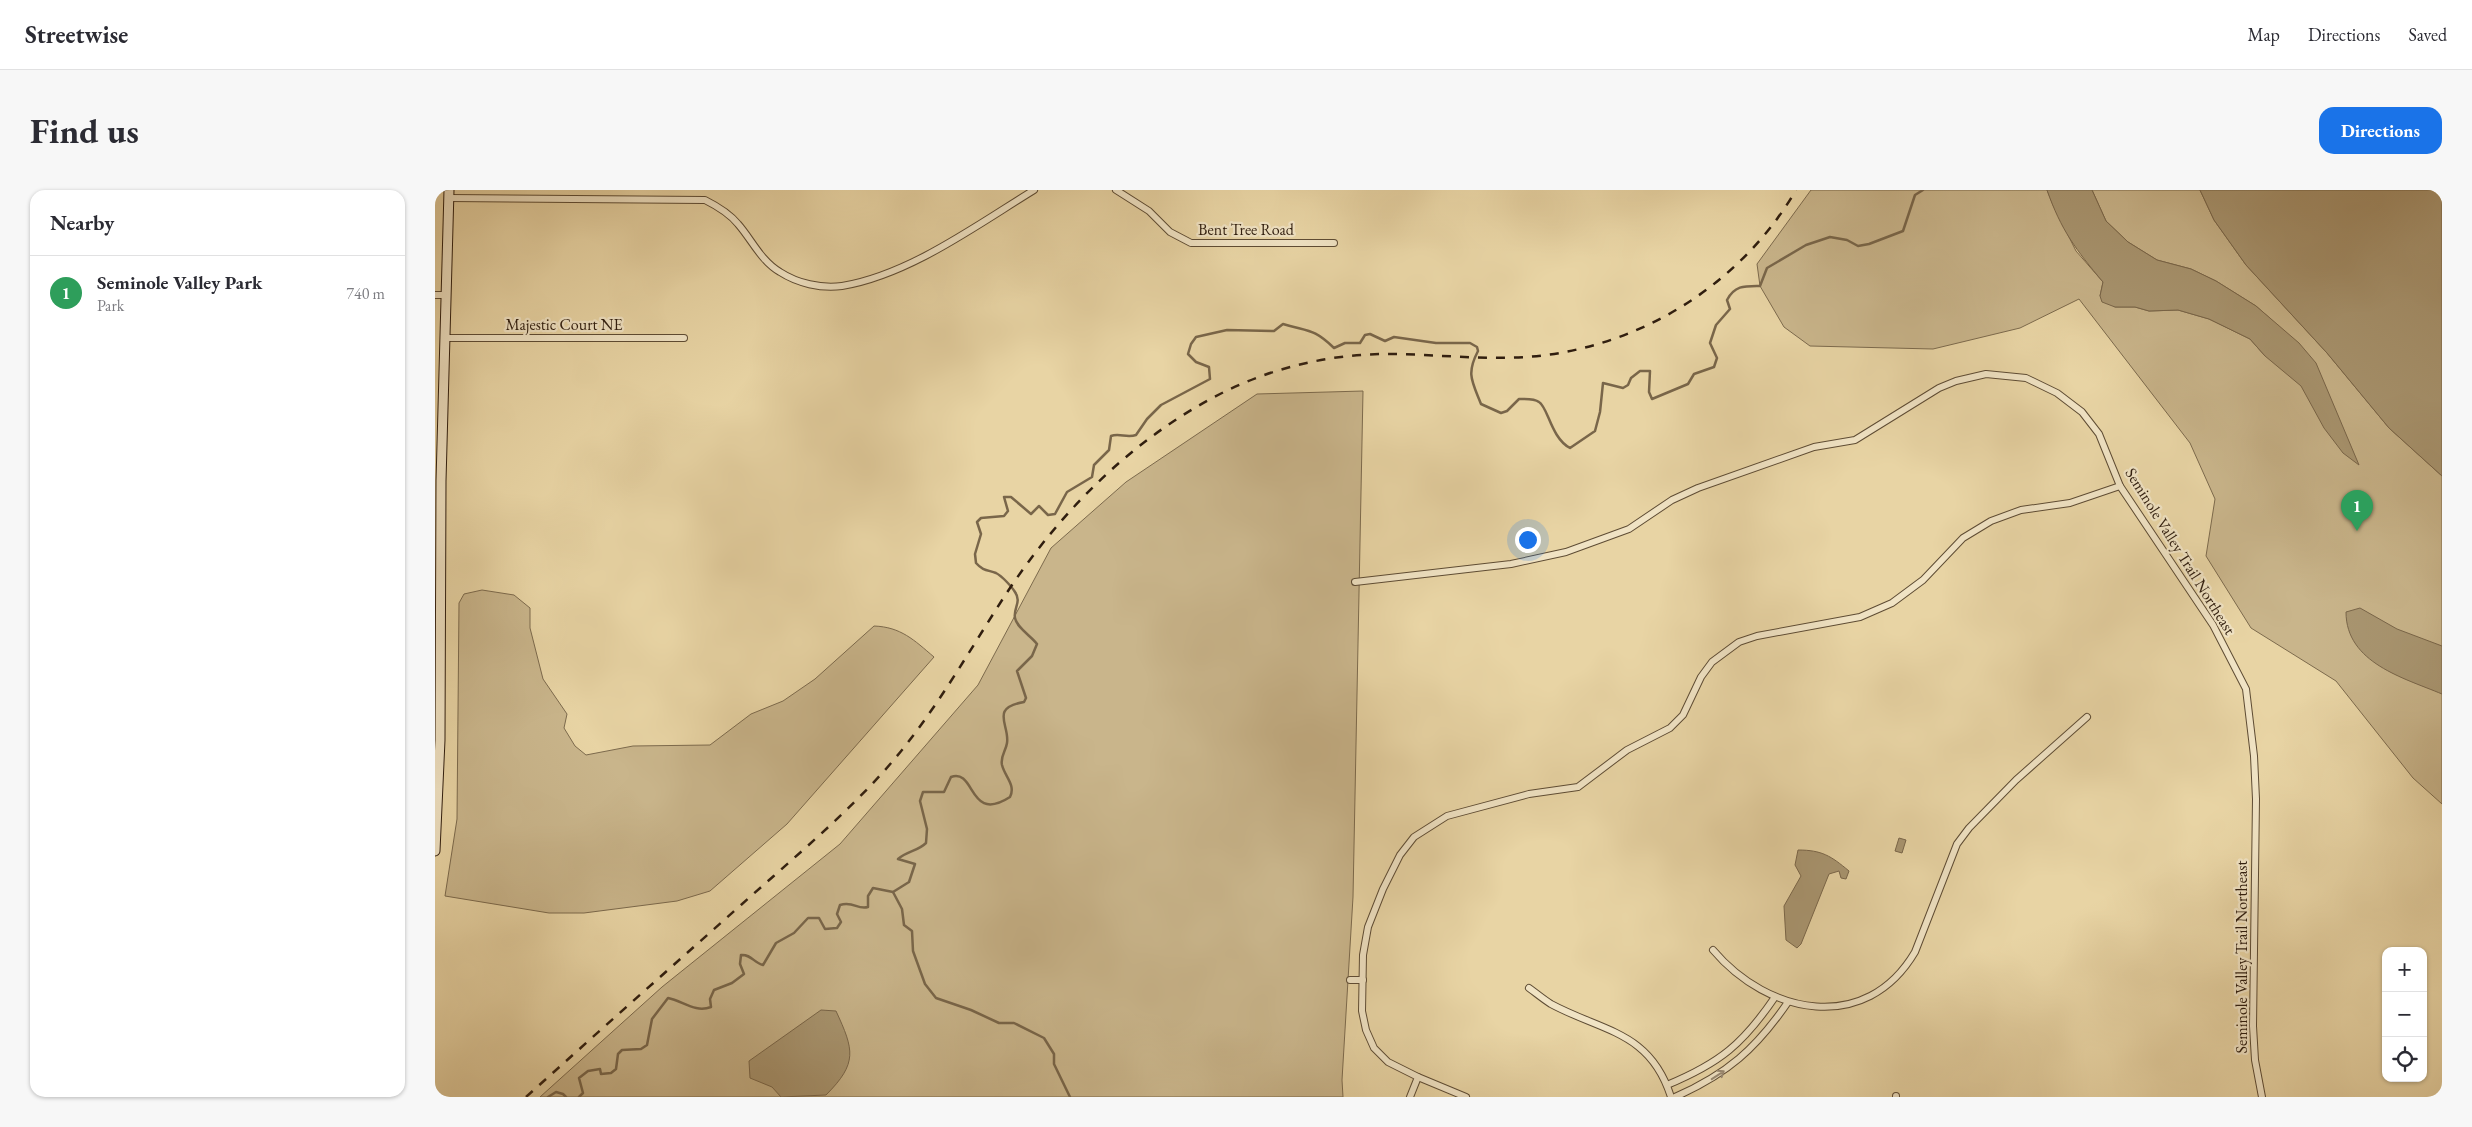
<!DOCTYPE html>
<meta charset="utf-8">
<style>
body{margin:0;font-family:"EB Garamond",serif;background:#f7f7f7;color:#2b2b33}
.controls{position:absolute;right:15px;bottom:15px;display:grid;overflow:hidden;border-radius:10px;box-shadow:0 1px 4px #0004}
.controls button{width:45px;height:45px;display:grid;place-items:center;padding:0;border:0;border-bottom:1px solid #e1e1e2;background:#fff;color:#2b2b33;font:25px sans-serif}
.you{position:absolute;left:1092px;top:349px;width:18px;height:18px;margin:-12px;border:4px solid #fff;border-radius:50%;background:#1a73e8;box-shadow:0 0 0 8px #1a73e833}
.badge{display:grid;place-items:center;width:32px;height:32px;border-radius:50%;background:#1a73e8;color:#fff;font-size:16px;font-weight:700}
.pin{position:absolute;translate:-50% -41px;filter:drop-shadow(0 1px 2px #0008)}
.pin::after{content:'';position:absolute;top:26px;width:18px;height:15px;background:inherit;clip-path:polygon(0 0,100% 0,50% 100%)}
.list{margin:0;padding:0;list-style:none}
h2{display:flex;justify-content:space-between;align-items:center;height:65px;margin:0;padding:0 20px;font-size:21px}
h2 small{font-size:16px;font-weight:400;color:#7c7c81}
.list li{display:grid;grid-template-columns:32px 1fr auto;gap:15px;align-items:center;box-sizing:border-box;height:75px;padding:0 20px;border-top:1px solid #e1e1e2}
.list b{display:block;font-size:19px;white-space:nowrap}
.list p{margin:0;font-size:16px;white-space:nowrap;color:#7c7c81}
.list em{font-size:16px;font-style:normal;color:#7c7c81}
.icon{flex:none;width:28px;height:28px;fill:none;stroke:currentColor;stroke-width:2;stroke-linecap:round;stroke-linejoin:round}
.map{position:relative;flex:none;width:2007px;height:907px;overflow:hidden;border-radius:15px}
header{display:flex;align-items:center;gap:30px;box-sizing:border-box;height:70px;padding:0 25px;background:#fff;border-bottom:1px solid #e1e1e2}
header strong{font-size:24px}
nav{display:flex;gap:28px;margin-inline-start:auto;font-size:18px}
.intro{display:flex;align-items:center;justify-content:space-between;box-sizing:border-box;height:120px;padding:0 30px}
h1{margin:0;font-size:35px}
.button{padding:12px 22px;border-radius:15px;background:#1a73e8;color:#fff;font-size:18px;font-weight:700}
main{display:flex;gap:30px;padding:0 30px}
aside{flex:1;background:#fff;border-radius:15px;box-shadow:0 1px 4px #0004}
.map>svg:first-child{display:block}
</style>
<header>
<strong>Streetwise</strong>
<nav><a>Map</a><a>Directions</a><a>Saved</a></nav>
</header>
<div class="intro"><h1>Find us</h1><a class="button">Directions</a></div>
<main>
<aside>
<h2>Nearby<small></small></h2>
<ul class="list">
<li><span class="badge" style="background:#2e9e5b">1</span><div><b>Seminole Valley Park</b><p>Park</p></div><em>740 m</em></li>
</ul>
</aside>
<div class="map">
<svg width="2007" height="907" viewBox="0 0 2007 907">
<rect width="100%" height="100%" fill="#e8d4a4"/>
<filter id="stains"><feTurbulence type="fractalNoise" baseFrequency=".004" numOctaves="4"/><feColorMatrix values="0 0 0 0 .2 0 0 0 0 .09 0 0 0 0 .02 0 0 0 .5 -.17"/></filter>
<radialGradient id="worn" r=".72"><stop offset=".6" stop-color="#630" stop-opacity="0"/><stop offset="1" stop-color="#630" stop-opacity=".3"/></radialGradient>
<g fill="#c9b58b" stroke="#7c6a4d">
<path d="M1376,0H1612L1618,15L1641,61L1668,92L1665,106L1680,117H1700L1714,121L1743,120L1774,129L1815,149L1830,166L1838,131L1821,116L1781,91L1756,79L1722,70L1693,52L1671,31L1657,0H1765L1779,30L1811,75L1892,163L1954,238L2007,286V614L1978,588L1901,491L1816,438L1771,366L1780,309L1755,253L1644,109L1585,138L1498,159L1375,156L1349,137L1325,96L1322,74Z"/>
<path d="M928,201L918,707L907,890L908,907H105L227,797L405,654L543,495L616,358L691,292L822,204Z"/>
<path d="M47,400L79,405L95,418V438L108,489L132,524L129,538L140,556L151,565L198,556L275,555L316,524L348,511L380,489L439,436C466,437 479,450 499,467L352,634L275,701L242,711L149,723H114L10,706L22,629L24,413L29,404Z"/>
</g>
<g fill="#a99671" stroke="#79664a">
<path d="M1612,0H1657L1671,31L1693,52L1722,70L1756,79L1781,91L1821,116L1864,153L1881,173L1924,275L1908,263L1889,238L1866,196L1830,166L1815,149L1774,129L1743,120L1714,121L1700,117H1680L1667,112L1665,106L1668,92C1641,60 1626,40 1612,0Z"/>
<path d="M1765,0H2007V286L1954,238L1892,163L1811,75L1779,30Z"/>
<path d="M1925,418L1962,439L2007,456V504C1969,488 1911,473 1911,422Z"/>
<path d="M1464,648L1471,650L1467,663L1460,661Z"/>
<path d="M1363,660C1387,660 1396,666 1414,681L1411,689L1406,688L1404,681L1394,684L1366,754L1362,758L1351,750L1349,716L1366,686L1360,675Z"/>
<path d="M386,820L401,821C419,860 423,873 391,905L346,907L337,897L315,888L314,871Z"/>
</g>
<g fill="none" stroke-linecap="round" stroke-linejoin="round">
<g stroke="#79664a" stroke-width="2.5">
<path d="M458,702L467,719L469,735L477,741L478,761L490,794L501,808L536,820L564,833H579L609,848L619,864V874L635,907"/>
<path d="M113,907L121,902L128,904L131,907"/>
<path d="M144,907L148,903L144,888L153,881L165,879L166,884L176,883L181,879L183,864L187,860L206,859L212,855L217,829L233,808C248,811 260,823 276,817L275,809L279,800L297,793L309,784L305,774L306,765C316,764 319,773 328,775L341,753L359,743L373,728H384L390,739L402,738L406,732L402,724L405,715C419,711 422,720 433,717V706L438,698L458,702L474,692L480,674L463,669C472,661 483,661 491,653L492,639L485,611L488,602H509L516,587C541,578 533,634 575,607C581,595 570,587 567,575C565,566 571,561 572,553C575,535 554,518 589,512L591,508L582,481L597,466L602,454C596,446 582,438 580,428C578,418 587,412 580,402C577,397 567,386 561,383C553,380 548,381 541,373L540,364L546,344L542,332L546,328L569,326L573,321L569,307H576L596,324L604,316L613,325L620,324L632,302L657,287L659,275L674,260L676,246C684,243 692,248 701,245L712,229L726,215L775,189L774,177L761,172L753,164L756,154L761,147L792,140L839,141L848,134C874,142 878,138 899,158L910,153H925L930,145L935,144L950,151L959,147L1001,153H1035L1042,157L1043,161C1031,184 1037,191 1046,214L1066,223L1072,221L1084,209C1090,209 1099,208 1104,212C1113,217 1116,248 1135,258L1160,241L1165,222L1168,193L1188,198L1193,195L1196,188L1205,181H1215L1214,202L1217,209L1253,194L1259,184L1279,177L1282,168L1275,153L1281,135L1295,119L1292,110C1300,95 1310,96 1325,96L1332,78L1371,55L1395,47L1412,50L1423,56L1434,54L1468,41L1480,5L1488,0"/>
</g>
<defs>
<g id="street">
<path d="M681,0L714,21L735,42L756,53H899"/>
<path d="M14,8L270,10C282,16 294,23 303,34C317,50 326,71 345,82C362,93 386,99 407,96C474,85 542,35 599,0"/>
<path d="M0,105H10"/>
<path d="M9,148H249"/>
<path d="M920,392L1076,374L1131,362L1194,339L1237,310L1263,298L1379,257L1420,250L1504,198L1521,191L1551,184L1591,188L1622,203L1647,222L1664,244L1685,296L1778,435L1811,499L1819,566L1821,609L1818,836L1820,870L1827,907"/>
<path d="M1278,760C1333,825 1431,845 1480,762L1522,654L1534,638L1581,590L1652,527"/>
<path d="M915,790H928"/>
<path d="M1094,798C1101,803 1108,809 1116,814C1168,842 1215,841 1236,907"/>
<path d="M1232,895C1285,873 1308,854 1340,807"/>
<path d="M975,907L983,887"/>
<path d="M1031,907L983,887L953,872L939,858L931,840L927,821L928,765L933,737L948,699L965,665L979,647L1012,626L1094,604L1143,597L1192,560L1235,538L1248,525L1266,487L1277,472L1304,452L1322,446L1425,427L1457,413L1488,390L1528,348L1556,331L1586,320L1635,313L1685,296"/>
<path d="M1240,907C1292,884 1321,859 1353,812"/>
<path d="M1461,907V906"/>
</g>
<path id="secondary" d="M0,661L5,550L6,291L14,0"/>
</defs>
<use href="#street" stroke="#5e4c34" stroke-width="8"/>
<use href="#secondary" stroke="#301e0f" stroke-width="11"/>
<use href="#street" stroke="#f0e3c4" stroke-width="6"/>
<use href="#secondary" stroke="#f0e3c4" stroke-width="9"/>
<path stroke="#301e0f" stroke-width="2.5" stroke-dasharray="9 9" stroke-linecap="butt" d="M91,907C162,843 234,779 306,715C355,671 406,629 450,580C498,526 532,464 571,404C625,322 697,249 785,204C836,178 894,164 952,164C998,164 1045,170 1092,167C1202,159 1305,96 1361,0"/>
</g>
<defs><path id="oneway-shaft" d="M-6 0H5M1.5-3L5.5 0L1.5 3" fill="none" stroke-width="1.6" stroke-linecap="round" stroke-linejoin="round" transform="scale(1.25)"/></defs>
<use stroke="#9a8a73" href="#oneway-shaft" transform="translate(1283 885) rotate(-33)"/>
<g text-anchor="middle" stroke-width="4.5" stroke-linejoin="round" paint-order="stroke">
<g font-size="16" fill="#301e0f" stroke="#f0e3c4">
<text x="811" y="45">Bent Tree Road</text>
<text x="129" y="140">Majestic Court NE</text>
<text transform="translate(1746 361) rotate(58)" y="6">Seminole Valley Trail Northeast</text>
<text transform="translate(1806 767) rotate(-90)" y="6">Seminole Valley Trail Northeast</text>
</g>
</g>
<rect width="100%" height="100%" filter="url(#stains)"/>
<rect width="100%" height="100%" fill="url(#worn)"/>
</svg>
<div class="controls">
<button>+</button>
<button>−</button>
<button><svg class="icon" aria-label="locate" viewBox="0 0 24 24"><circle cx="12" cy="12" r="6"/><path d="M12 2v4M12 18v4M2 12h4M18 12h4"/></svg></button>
</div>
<div class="you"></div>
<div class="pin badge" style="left:1922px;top:341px;background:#2e9e5b">1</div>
</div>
</main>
